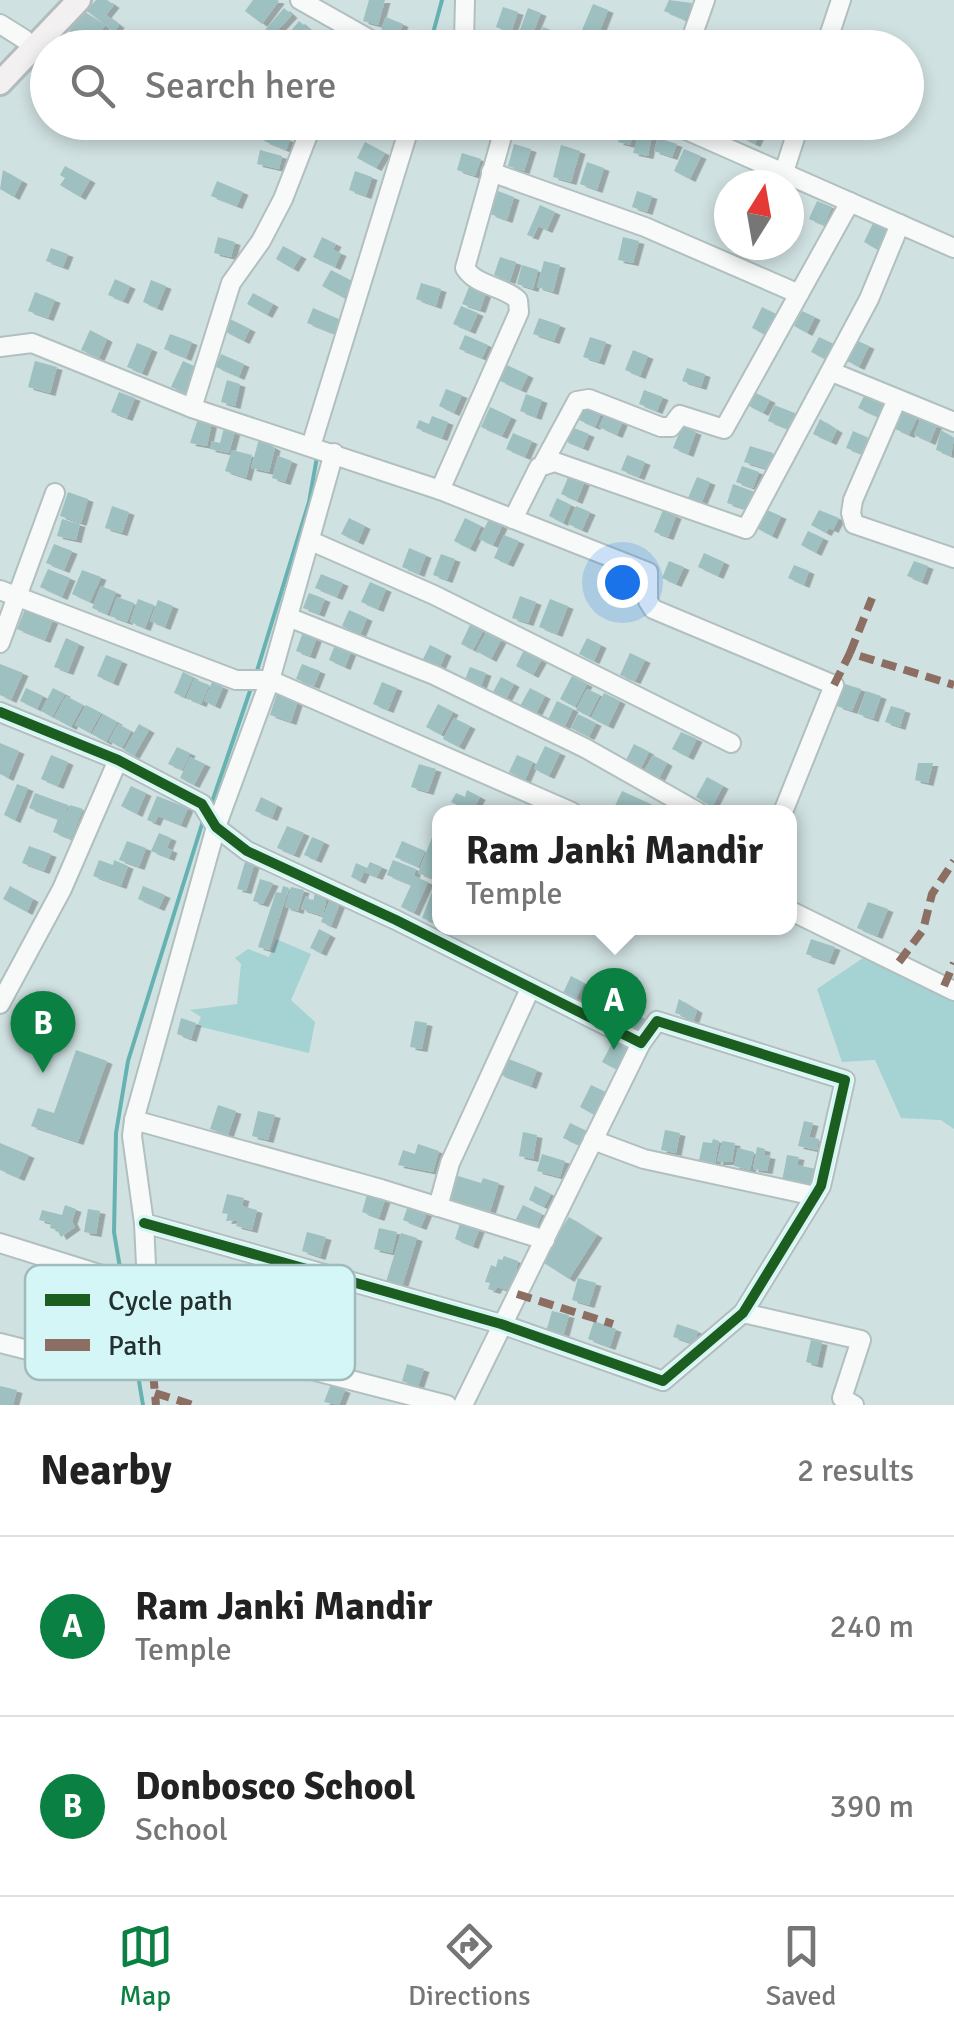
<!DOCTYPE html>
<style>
body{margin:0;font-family:Signika,sans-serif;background:#f6f6f6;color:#222}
.compass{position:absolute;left:714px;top:170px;width:90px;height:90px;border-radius:50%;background:#fff;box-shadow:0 5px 15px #0003;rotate:11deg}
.you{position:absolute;left:622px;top:582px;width:35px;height:35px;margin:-25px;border:8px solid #fff;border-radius:50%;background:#1a73e8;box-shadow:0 0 0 15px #1a73e833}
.badge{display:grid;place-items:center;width:65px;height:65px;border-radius:50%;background:#0b8043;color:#fff;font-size:32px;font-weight:700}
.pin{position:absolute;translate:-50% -82px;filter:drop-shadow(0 2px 5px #0008)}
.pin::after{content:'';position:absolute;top:52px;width:35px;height:30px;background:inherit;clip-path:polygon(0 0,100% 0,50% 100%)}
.popup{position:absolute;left:432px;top:805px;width:365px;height:130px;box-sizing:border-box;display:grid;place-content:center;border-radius:20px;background:#fff;filter:drop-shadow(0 2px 8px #0005);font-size:32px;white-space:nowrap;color:#767676}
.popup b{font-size:38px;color:#222}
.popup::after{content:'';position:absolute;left:50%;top:100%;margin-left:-20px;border:20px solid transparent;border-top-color:#fff}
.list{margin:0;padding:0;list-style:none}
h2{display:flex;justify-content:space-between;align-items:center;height:130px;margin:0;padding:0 40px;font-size:42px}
h2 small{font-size:32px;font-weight:400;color:#767676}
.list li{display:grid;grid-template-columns:65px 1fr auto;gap:30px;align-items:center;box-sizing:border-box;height:180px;padding:0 40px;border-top:2px solid #e0e0e0}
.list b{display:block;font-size:38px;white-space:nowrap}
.list p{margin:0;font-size:32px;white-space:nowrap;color:#767676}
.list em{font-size:32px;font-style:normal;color:#767676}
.icon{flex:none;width:55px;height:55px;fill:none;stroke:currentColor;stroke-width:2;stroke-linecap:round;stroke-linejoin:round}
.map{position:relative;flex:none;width:954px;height:1405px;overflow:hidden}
.search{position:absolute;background:#fff;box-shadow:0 5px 15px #0003;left:30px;right:30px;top:30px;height:110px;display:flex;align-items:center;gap:25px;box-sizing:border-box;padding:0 35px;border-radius:55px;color:#767676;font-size:38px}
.sheet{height:490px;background:#fff}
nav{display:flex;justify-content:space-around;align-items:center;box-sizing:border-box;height:140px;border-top:2px solid #e0e0e0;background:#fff;font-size:28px;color:#767676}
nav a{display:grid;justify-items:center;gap:5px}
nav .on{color:#0b8043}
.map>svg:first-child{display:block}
</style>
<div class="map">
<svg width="954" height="1405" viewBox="0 0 954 1405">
<defs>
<filter id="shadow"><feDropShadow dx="5.5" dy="3" stdDeviation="0" flood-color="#0004"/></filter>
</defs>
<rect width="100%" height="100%" fill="#d0e1e1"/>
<g fill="#a5d2d2">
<path d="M276,939L311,954L291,1000L315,1022L309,1053L197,1026L201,1017L190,1010L237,1004L241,964L235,958L248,949L269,957Z"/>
<path d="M866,956L954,1001V1129L941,1120L901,1118L875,1060L842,1062L817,989Z"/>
</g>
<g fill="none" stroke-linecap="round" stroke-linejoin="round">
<g stroke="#66b2b2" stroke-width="4">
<path d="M429,48L442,0"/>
<path d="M256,674L309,502L317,457"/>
<path d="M210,808L252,685"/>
<path d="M143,1405L114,1232L116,1133L128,1061L203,821"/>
</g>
</g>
<g fill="#9ec0c1" filter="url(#shadow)">
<path d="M96,0H107L114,5L106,15L119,25L114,32L87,11Z"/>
<path d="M253,0H277L279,1L262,24L245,11Z"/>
<path d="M369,0H385L378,25L363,21Z"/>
<path d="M669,0L692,3L685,20L664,11Z"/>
<path d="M593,4L608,10L598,36L582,30Z"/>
<path d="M503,7L518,12L511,33L496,27Z"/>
<path d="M284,8L292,15L276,32L280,36L275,41L264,31Z"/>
<path d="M528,8L541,13L530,40L518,35Z"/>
<path d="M81,10L105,25L91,48H73L64,42Z"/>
<path d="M386,17L403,24L395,44L388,41L391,33L381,29Z"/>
<path d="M299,21L312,32L298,48L286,37Z"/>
<path d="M543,27L558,33L552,48L536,46Z"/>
<path d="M635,31L648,36L643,48L623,44L627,34L632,37Z"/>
<path d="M702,31L736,40L734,48H697Z"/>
<path d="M624,122H637L630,145L618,142Z"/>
<path d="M749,122L763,126L755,144L742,138Z"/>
<path d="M641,128L653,131L648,156L633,153Z"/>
<path d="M268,131L290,140L286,150L264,141Z"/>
<path d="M658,138L677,144L672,157L654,151Z"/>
<path d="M365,142L385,153L376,168L357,158Z"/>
<path d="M514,144L531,149L524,171L508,166Z"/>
<path d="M561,145L580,151L571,182L553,177Z"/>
<path d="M684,149L701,156L690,179L674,171Z"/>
<path d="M260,150L282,156L279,169L257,164Z"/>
<path d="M462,153L481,159L475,176L457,170Z"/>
<path d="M587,162L604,168L597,190L580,184Z"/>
<path d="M65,166L90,180L80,197L60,185L65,178L60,175Z"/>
<path d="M3,170L22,181L14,197L0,189Z"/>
<path d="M355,171L372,177L366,196L349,190Z"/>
<path d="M217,181L243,192L237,206L211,196Z"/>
<path d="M498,191L514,197L507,220L490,214Z"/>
<path d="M637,191L652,196L647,212L632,207Z"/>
<path d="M817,201L832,207L824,225L809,219Z"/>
<path d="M540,205L555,212L547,230L538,226L533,237L527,235Z"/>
<path d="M874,221L889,229L878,250L864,242Z"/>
<path d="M218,237L235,242L231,257L214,253Z"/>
<path d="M322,237L336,244L333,250L341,253L335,267L313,257Z"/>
<path d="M623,237L639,241L633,263L618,260Z"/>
<path d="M283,246L301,256L293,269L276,259Z"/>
<path d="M51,248L68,254L63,267L46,261Z"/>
<path d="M500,257L516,262L510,281L494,275Z"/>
<path d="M544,261L560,265L553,292L537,287Z"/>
<path d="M522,265L538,270L533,289L517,284Z"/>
<path d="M331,270L352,281L344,298L322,286Z"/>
<path d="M115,279L130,286L123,301L108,295Z"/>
<path d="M151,280L166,286L157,308L143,302Z"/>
<path d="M421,283L441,289L436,306L416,299Z"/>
<path d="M469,287L486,293L480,310L462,304Z"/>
<path d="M35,292L55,300L48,318L28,311Z"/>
<path d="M253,293L273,304L267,315L247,304Z"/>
<path d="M461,306L478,313L470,331L453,324Z"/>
<path d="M762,307L780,316L770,337L752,328Z"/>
<path d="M313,308L341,320L335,334L307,323Z"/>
<path d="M802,311L815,317L807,333L794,326Z"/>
<path d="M539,318L560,325L554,341L533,334Z"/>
<path d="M230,319L250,329L244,341L224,331Z"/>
<path d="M90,330L107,339L99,358L81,350Z"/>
<path d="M170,334L192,342L186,358L164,349Z"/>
<path d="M465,335L488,345L482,358L459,349Z"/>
<path d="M590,337L606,342L599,362L583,357Z"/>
<path d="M819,337L836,345L829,361L811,352Z"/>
<path d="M856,340L869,346L859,367L847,361Z"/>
<path d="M137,343L152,349L142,373L127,367Z"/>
<path d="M633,350L648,356L640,376L625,370Z"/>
<path d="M221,354L244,364L239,377L216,367Z"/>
<path d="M35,361L57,367L50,393L28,387Z"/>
<path d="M183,361L198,368L186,393L171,387Z"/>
<path d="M507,365L528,375L521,390L500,381Z"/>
<path d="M687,368L705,374L701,387L682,381Z"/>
<path d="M227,380L240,384L235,406L221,402Z"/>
<path d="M446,389L462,395L454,413L439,406Z"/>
<path d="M644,390L663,397L657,411L639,404Z"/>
<path d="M119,392L135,398L127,418L111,412Z"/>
<path d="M754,392L770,400L763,413L747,405Z"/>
<path d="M526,394L542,400L536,417L520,411Z"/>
<path d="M865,394L886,404L880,418L858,408Z"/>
<path d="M586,404L602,411L595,427L579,420Z"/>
<path d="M774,405L795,413L788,429L768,421Z"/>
<path d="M490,407L511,417L502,436L481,427Z"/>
<path d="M902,412L917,418L909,435L895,429Z"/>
<path d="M605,414L623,421L617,435L599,427Z"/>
<path d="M432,416L448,422L442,438L416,428L419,420L429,424Z"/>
<path d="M921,418L937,425L930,442L914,435Z"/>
<path d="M198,419L212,422L207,446L190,443Z"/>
<path d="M820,419L837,430L831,442L813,434Z"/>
<path d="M569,426L589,434L583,448L563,440Z"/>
<path d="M682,426L696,432L688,454L673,448Z"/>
<path d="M224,428L235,431L229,453L210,449L212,441L220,443Z"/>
<path d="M941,430L954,438L951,456L936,450Z"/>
<path d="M853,431L869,438L863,454L846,448Z"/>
<path d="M513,433L532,441L525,457L506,449Z"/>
<path d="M259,439L275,448L269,472L251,468Z"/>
<path d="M750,446L773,453L767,469L744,462Z"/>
<path d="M232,450L252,455L246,478L225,471Z"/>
<path d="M627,455L645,462L639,477L621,470Z"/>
<path d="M278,456L292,461L285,482L272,478Z"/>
<path d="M742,466L759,472L753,488L736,482Z"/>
<path d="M569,475L585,481L577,501L561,494Z"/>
<path d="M697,477L710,482L701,504L688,498Z"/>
<path d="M733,484L755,492L749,510L727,503Z"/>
<path d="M68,492L88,499L81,523L60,516Z"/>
<path d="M557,498L571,505L563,523L549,516Z"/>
<path d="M112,506L129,512L122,533L105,528Z"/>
<path d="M576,506L590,512L582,530L568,524Z"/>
<path d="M663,510L676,516L668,537L654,532Z"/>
<path d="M767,510L781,516L772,536L758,529Z"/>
<path d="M819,510L839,518L833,530L829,528L826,533L811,525Z"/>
<path d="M349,518L365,526L358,542L341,534Z"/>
<path d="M465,518L481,526L470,549L454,541Z"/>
<path d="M62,519L80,524L76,540L57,536Z"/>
<path d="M489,519L502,526L493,545L479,539Z"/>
<path d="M808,531L823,538L816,553L801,545Z"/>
<path d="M504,535L519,541L508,564L494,558Z"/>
<path d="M54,544L72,551L64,570L46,563Z"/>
<path d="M409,548L426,555L419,574L402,567Z"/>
<path d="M704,553L724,562L718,576L698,567Z"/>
<path d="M441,554L455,559L447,580L433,575Z"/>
<path d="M669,561L684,567L676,584L662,578Z"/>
<path d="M914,561L928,566L922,582L907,576Z"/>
<path d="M794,565L809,571L804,585L788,578Z"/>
<path d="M48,569L70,578L62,597L40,587Z"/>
<path d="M82,570L101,577L90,602L72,594Z"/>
<path d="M321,574L343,583L337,597L315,588Z"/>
<path d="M621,575L636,582L626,603L613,592Z"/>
<path d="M370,582L386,589L378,609L361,602Z"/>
<path d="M101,586L116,592L107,614L92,608Z"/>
<path d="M309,593L325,599L319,614L303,608Z"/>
<path d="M520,596L536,602L528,623L512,618Z"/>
<path d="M117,597L134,603L127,622L110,616Z"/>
<path d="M138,599L154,605L145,628L130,622Z"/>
<path d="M550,599L568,606L557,634L539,627Z"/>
<path d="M158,600L173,606L165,627L150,621Z"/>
<path d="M25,609L53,620L45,640L17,629Z"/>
<path d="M349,610L367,618L360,635L342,626Z"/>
<path d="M470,625L483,631L473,650L461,644Z"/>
<path d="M303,632L317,637L310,656L296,651Z"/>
<path d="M486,633L501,640L491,659L476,651Z"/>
<path d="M66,638L79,644L68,672L54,667Z"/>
<path d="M587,638L601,645L594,661L579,654Z"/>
<path d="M335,645L351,652L345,667L329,660Z"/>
<path d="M430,645L446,653L439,669L422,661Z"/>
<path d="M524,650L542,659L533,675L516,666Z"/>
<path d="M630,653L645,660L635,681L620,675Z"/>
<path d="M106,655L122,661L113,683L97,676Z"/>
<path d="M0,664L23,673L11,700L0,695Z"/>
<path d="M302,664L320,671L314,686L296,679Z"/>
<path d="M470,667L486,673L480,689L464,682Z"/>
<path d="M183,672L193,677L184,697L174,693Z"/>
<path d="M572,676L587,684L575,707L560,699Z"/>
<path d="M501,677L514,684L505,701L492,694Z"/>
<path d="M194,679L209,685L201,704L186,698Z"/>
<path d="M212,682L223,687L215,706L204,701Z"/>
<path d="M382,682L397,688L388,710L373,704Z"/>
<path d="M845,684L861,689L852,711L837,706Z"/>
<path d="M26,688L43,696L37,709L20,701Z"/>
<path d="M53,688L65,694L52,717L41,711Z"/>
<path d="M530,688L545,696L536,714L520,706Z"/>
<path d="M587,689L600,695L589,716L576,710Z"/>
<path d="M278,690L299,697L291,722L270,715Z"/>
<path d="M866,691L881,696L873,719L858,714Z"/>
<path d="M604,693L620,701L608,726L591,718Z"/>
<path d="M66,696L83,705L71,727L54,718Z"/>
<path d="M557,701L573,709L564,728L548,720Z"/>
<path d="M438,704L453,712L441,735L426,727Z"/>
<path d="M86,705L101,713L90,733L75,725Z"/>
<path d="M891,706L905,710L900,727L885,722Z"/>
<path d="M103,714L117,722L106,742L92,734Z"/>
<path d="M578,714L596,723L589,737L571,728Z"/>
<path d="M454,718L470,726L459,747L443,739Z"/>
<path d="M118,724L131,731L122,748L109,741Z"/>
<path d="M139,724L149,730L134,756L124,750Z"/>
<path d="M681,732L697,739L688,757L672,749Z"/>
<path d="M0,743L19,751L8,778L0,774Z"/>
<path d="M634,744L649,752L640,770L625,762Z"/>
<path d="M545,746L560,753L549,776L534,769Z"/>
<path d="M177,747L190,753L182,770L168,764Z"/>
<path d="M51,755L68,762L58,786L41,779Z"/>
<path d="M517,755L533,762L525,780L509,772Z"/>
<path d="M653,755L667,763L659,779L644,771Z"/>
<path d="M190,757L205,764L194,785L180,778Z"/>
<path d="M918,763H933L928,783L915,780Z"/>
<path d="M419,764L436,769L428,792L411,787Z"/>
<path d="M707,777L723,786L712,807L696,797Z"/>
<path d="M17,784L28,788L15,820L4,815Z"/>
<path d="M131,786L146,793L137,814L121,806Z"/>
<path d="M467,790L480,797L472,812L451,802L456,793L465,797Z"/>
<path d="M622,791L655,806L652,812H612Z"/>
<path d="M35,793L68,805L61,828L70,805L83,809L71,839L53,832L58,819L29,808Z"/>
<path d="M157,796L188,808L181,825L158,816L155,823L147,820Z"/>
<path d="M261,797L277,805L272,818L255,811Z"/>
<path d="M287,826L304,833L294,855L277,848Z"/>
<path d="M159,833L171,838L167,848L172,850L169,858L151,851Z"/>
<path d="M433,835L439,837V881L418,873Z"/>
<path d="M312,837L324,842L316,860L304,855Z"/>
<path d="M127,841L146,848L139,867L119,860Z"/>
<path d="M402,841L425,851L418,867L395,857Z"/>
<path d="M29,846L51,854L44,871L22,863Z"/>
<path d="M99,860L113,865L114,860L128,866L121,886L93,876Z"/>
<path d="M393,860L416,869L414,876L428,882L414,913L401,907L411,885L387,875Z"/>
<path d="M245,862L254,865L246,891L237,889Z"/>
<path d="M370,862L382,867L377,877L364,872L360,881L351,877L356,863L367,868Z"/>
<path d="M260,879L273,883L263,904L253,901Z"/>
<path d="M10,886L33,899L27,912L3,899Z"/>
<path d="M143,886L165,895L159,908L138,899Z"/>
<path d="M283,886L289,888L269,950L258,947L276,892L281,893Z"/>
<path d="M291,887L304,890L298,911L285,907Z"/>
<path d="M434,887L439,889V913L435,923L422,918Z"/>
<path d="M315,892L327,895L323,916L301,909L306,896L313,902Z"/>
<path d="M331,897L341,901L331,926L321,922Z"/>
<path d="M868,902L888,909L877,936L857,928Z"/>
<path d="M319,929L330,935L321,953L310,948Z"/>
<path d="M811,939L835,947L829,962L806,954Z"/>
<path d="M571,976L584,983L575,1000L563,993Z"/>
<path d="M679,999L697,1010L692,1026L683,1023L685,1016L675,1013Z"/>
<path d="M626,1011L648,1020L642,1033L620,1023Z"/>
<path d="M181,1018L196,1023L191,1039L177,1034Z"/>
<path d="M415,1021L427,1023L422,1049L410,1047Z"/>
<path d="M613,1041L630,1050L620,1071L602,1062Z"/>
<path d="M76,1050L107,1061L78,1142L31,1126L38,1108L54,1113Z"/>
<path d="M506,1058L537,1070L531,1086L499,1074Z"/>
<path d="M591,1085L612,1095L600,1118L580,1107Z"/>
<path d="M218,1105L236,1111L228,1135L210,1129Z"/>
<path d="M258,1111L275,1115L268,1140L252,1136Z"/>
<path d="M804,1121L813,1123L809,1137L819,1139L817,1150L798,1146Z"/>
<path d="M570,1123L589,1132L583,1147L563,1138Z"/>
<path d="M665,1130L680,1133L676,1153L661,1150Z"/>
<path d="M523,1132L537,1135L533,1159L519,1156Z"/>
<path d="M713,1139L719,1141L715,1163L699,1160L703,1142L712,1143Z"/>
<path d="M722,1141L735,1143L732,1162H717Z"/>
<path d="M0,1143L29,1155L19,1178L0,1170Z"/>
<path d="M418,1144L439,1151L433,1172L398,1165L403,1150L415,1154Z"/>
<path d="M757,1147L765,1149L764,1155L770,1156L767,1171L753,1169Z"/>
<path d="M738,1148L754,1152L750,1170L734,1166Z"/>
<path d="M542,1154L565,1161L560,1177L537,1171Z"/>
<path d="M787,1155L799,1157L797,1165L816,1169L813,1184L782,1181Z"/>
<path d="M455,1175L481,1183L483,1178L499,1183L489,1215L447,1202Z"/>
<path d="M535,1186L551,1194L544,1207L529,1200Z"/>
<path d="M368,1191L386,1197L379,1218L362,1212Z"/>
<path d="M227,1194L244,1198L242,1206L257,1210L252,1230L236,1226L238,1220L226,1221L228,1214L222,1213Z"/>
<path d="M409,1203L428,1210L421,1227L403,1220Z"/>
<path d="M65,1205L76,1209L72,1221L75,1227L61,1237L57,1230L50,1228L51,1223L39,1220L42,1210L62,1215Z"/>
<path d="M523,1205L542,1214L535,1230L515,1221Z"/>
<path d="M88,1209L100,1211L96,1234L84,1232Z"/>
<path d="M569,1217L597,1235L569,1279L541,1261Z"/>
<path d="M461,1220L480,1227L473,1246L455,1239Z"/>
<path d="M379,1228L397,1232L392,1253L374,1249Z"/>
<path d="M307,1232L326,1237L320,1257L302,1251Z"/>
<path d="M401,1233L417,1238L402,1287L386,1282Z"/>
<path d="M504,1256L518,1261L512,1292L497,1287L495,1291L488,1289L490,1283L485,1282L491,1265L496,1267L498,1259L502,1260Z"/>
<path d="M46,1271L59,1274L54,1293L41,1290Z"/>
<path d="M578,1278L596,1283L589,1305L572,1300Z"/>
<path d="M86,1279L108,1284L105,1299L82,1294Z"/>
<path d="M552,1311L569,1315L563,1337L546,1332Z"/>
<path d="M594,1321L616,1329L610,1347L588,1339Z"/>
<path d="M677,1324L698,1331L694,1344L673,1337Z"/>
<path d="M112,1340V1359H98L97,1341Z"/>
<path d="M811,1340L822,1342L817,1365L806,1362Z"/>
<path d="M407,1364L424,1369L418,1387L402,1381Z"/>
<path d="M331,1384L345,1390L339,1405L324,1402Z"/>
<path d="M0,1386L17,1390L13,1405H0Z"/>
</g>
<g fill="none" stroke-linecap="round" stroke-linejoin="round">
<defs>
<g id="minor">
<path d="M300,0L385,48"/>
<path d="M0,24L24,39"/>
<path d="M464,40L498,48"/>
<path d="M460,48L464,40L465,0"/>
<path d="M688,48L705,0"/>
<path d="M825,48L841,0"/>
<path d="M668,122L954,248"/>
<path d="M491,172L645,227L799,294"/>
<path d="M784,172L800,122"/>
<path d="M0,347L32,343L192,408L440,490L648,572V601L653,609L834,685L783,812"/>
<path d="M832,372L954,422"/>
<path d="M897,399L853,500L851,513L854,524L954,558"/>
<path d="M192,408L231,283L261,241L283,199L313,122"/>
<path d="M311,446L411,122"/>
<path d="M334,453L270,680L216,827L134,1120L132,1136L144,1223L149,1328L447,1405"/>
<path d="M544,462L577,401L589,399L661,427H671L680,415L724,429L850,202"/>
<path d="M440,490L519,312L518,300C502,285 477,287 465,268L506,122"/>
<path d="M513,519L539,467L555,462L746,529L869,299L900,224"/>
<path d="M311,541L434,595L731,743"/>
<path d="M0,590L236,680H270L572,812"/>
<path d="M288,617L434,675L585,748L698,812"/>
<path d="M0,643L55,493"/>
<path d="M0,712L118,760L202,804L216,827L247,851L396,920L641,1043L657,1021L845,1080L821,1186L815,1196L743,1313L663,1381L501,1324L144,1223"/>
<path d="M789,910L954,991"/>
<path d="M0,1004L62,889L118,760"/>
<path d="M134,1120L381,1189L545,1240"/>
<path d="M593,1140L644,1159L815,1196"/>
<path d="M438,1207L450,1163L530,989"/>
<path d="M0,1243L115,1279"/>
<path d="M743,1313L861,1340L842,1398L854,1405"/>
<path d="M0,1343L95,1367"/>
<path d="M463,1405L641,1043"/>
</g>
<path id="major" d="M0,83L79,0"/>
</defs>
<use href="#minor" stroke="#b1bfbf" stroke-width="22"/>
<use href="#major" stroke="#b2bcbc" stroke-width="28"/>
<use href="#minor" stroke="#f8fafa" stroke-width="18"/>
<use href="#major" stroke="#f3f0f2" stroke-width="22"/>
<g stroke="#8d6e63" stroke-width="8" stroke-dasharray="15 8" stroke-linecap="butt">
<path d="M850,653L872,598"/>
<path d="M834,685L850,653L954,685"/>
<path d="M899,962L923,930L932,894L954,861"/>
<path d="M944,986L954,963"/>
<path d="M517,1294L613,1324"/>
<path d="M149,1328L156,1405"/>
<path d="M155,1393L193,1405"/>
</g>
<defs>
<path id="cycleway" d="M0,712L118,760L202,804L216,827L247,851L396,920L641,1043L657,1021L845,1080L821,1186L815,1196L743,1313L663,1381L501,1324L144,1223"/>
</defs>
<use href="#cycleway" stroke="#d5f6f6" stroke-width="16"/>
<use href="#cycleway" stroke="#1b5e20" stroke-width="10"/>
</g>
<rect x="25" y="1265" width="330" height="115" rx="15" fill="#d5f6f6" stroke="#a0bbbb" stroke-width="2.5"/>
<rect x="45" y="1294" width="45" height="12" fill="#1b5e20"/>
<rect x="45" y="1339" width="45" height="12" fill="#8d6e63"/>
<g font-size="28" fill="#233030">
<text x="108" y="1310">Cycle path</text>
<text x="108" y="1355">Path</text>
</g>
</svg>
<svg class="compass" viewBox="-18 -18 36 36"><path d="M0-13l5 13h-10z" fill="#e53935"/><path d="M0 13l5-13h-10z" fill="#767676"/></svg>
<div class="you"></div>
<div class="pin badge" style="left:614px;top:1050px">A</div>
<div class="popup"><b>Ram Janki Mandir</b>Temple</div>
<div class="pin badge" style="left:43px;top:1073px">B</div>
<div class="search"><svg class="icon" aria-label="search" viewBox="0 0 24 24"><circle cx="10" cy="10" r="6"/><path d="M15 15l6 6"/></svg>Search here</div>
</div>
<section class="sheet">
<h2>Nearby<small>2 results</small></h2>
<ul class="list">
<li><span class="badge">A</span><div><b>Ram Janki Mandir</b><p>Temple</p></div><em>240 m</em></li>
<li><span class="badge">B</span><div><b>Donbosco School</b><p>School</p></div><em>390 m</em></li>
</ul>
</section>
<nav>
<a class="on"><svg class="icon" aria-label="map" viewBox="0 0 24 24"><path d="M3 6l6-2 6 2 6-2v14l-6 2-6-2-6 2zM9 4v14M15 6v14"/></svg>Map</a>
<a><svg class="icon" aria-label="directions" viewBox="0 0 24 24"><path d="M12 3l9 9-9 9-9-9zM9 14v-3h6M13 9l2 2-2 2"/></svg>Directions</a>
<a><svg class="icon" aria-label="saved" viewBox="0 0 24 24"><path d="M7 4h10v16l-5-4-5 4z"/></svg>Saved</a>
</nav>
